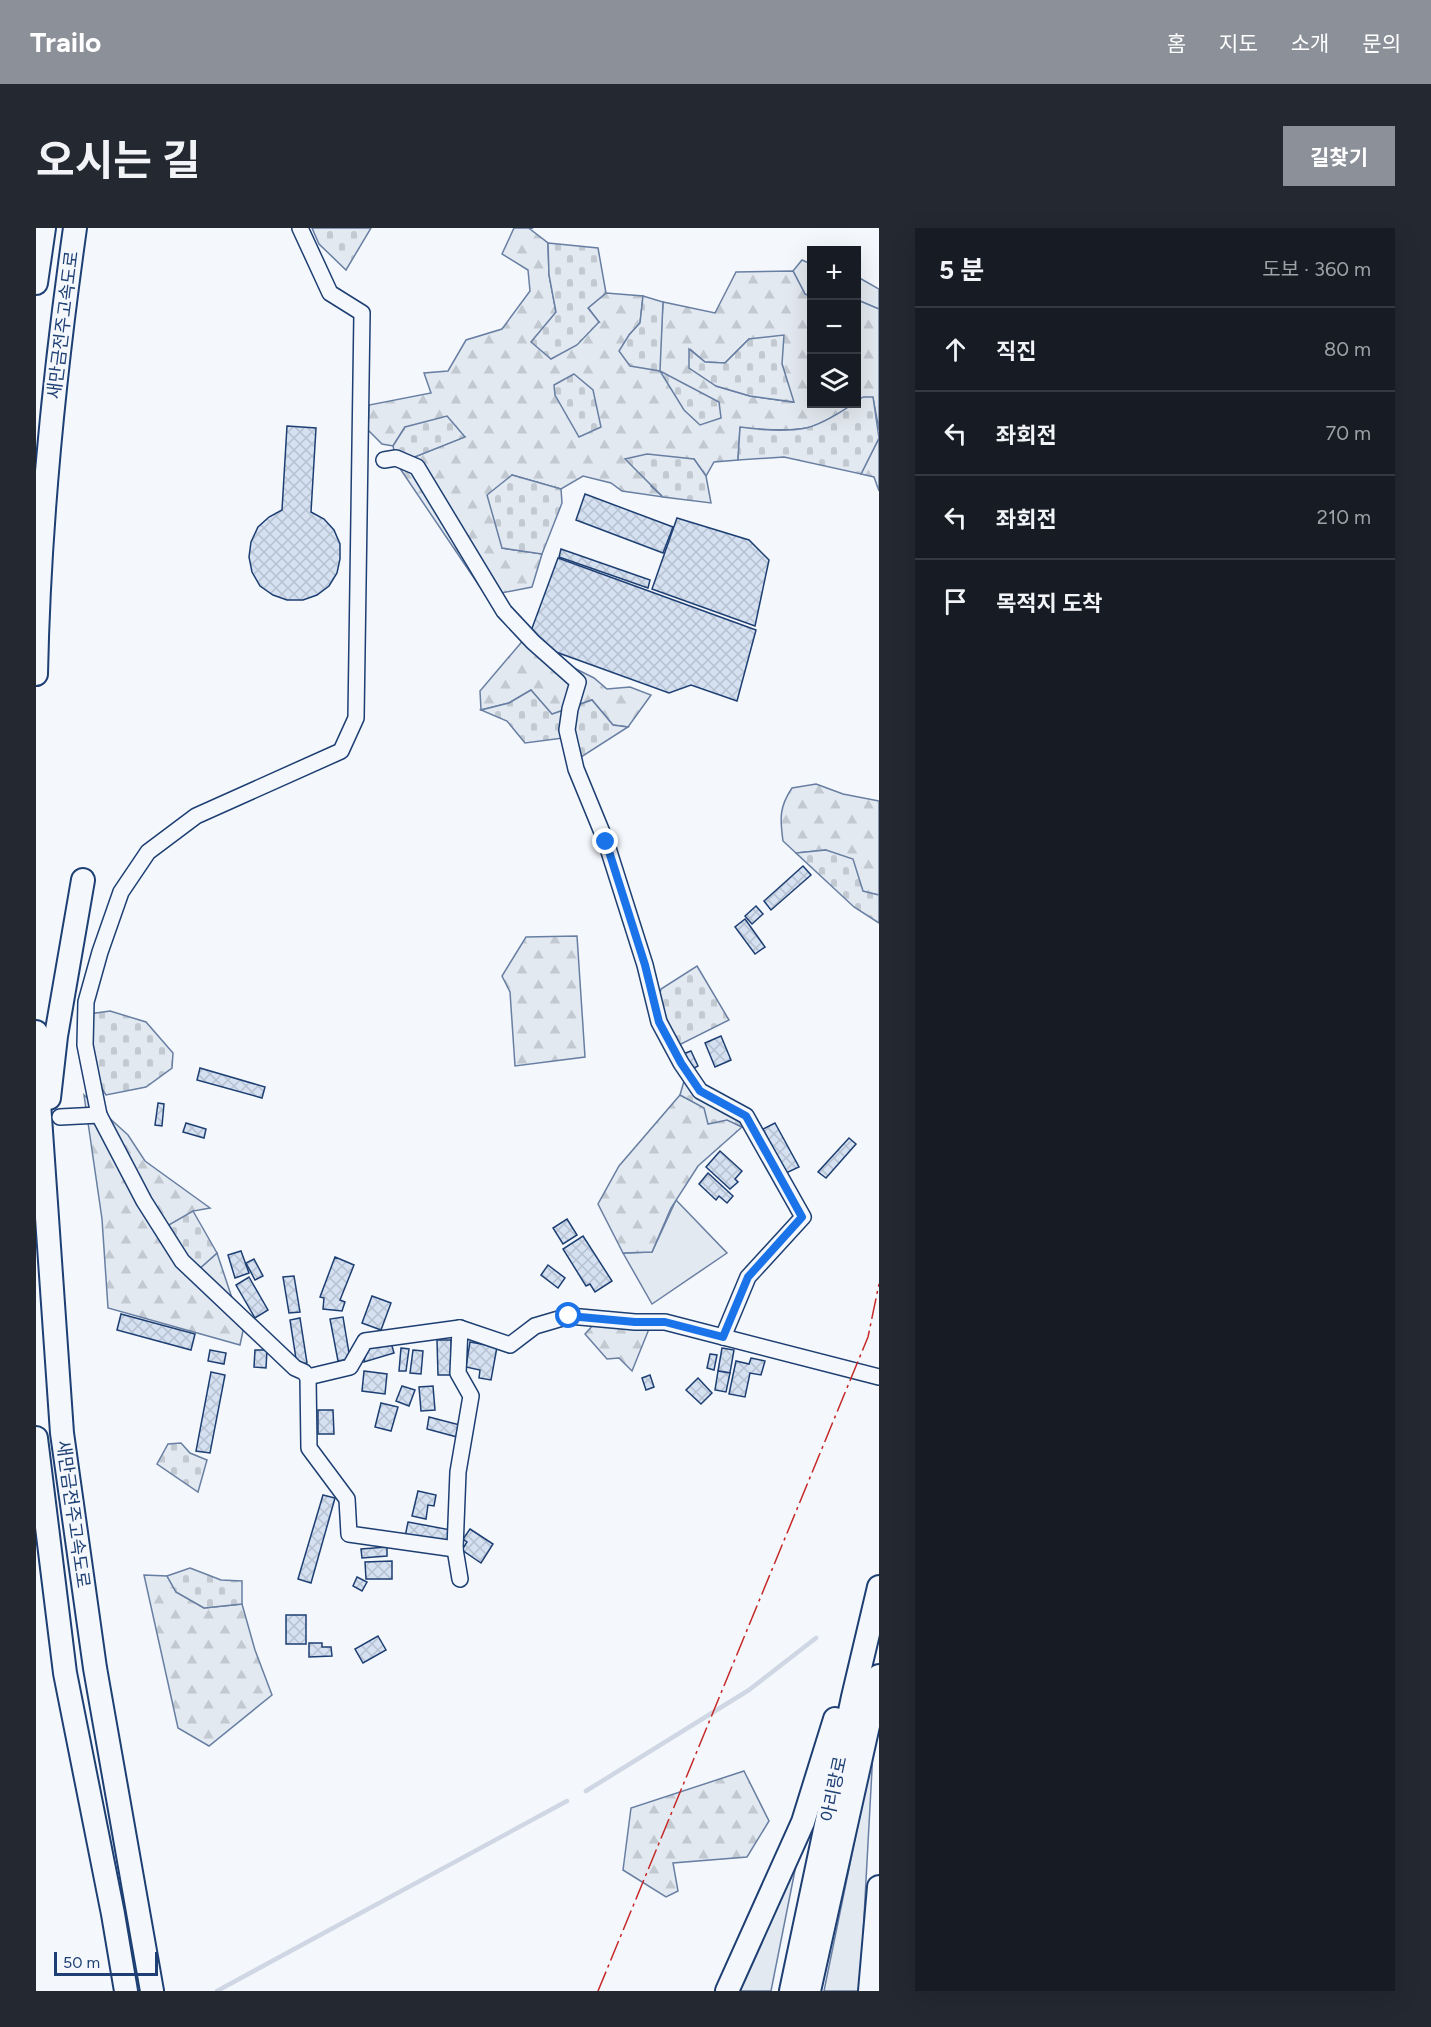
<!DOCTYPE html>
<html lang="ko">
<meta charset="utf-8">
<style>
body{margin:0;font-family:Figtree,"Noto Sans KR",sans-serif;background:#242831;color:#f1f3f6}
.controls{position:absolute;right:18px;top:18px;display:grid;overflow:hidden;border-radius:0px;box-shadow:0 6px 24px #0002}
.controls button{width:54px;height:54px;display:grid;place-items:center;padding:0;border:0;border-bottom:2px solid #363941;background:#171b24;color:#f1f3f6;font:30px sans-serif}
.scale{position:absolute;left:18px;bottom:15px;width:104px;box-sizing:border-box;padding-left:6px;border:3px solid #1d3f73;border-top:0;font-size:16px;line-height:21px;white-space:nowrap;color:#1d3f73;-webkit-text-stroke:4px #f4f7fb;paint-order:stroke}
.stop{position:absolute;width:18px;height:18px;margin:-14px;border:4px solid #1a73e8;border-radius:50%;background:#fff}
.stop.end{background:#1a73e8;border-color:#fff;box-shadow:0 2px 6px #0008}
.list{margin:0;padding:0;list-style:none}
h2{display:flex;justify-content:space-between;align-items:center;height:78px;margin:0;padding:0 24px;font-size:26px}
h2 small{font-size:20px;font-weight:400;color:#9ea1a6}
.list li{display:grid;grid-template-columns:39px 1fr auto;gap:18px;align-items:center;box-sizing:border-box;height:84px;padding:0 24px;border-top:2px solid #363941}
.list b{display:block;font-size:22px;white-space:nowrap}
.list em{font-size:20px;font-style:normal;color:#9ea1a6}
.icon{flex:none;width:33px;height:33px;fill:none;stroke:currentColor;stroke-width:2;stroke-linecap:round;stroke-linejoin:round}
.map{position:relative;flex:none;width:843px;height:1763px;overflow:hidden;border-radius:0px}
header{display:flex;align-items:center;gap:36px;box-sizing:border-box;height:84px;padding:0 30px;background:#8c9099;color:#fff}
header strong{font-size:28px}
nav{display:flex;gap:33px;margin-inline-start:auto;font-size:21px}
.intro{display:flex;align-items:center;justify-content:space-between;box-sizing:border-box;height:144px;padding:0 36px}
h1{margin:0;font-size:42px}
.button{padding:15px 27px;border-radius:0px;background:#8c9099;color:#fff;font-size:21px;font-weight:700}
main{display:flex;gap:36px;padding:0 36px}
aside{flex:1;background:#171b24;border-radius:0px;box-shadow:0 6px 24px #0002}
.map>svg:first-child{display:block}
</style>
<header>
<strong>Trailo</strong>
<nav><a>홈</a><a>지도</a><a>소개</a><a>문의</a></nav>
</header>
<div class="intro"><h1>오시는 길</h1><a class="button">길찾기</a></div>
<main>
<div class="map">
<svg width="843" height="1763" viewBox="0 0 843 1763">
<defs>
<pattern id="forest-firs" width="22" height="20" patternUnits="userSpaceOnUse" patternTransform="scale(1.5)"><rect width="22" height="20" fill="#e3e9f0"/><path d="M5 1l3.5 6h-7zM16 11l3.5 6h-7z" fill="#c2c9d1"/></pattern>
<pattern id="cemetery-stones" width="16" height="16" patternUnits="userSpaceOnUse" patternTransform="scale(1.5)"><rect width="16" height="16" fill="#e3e9f0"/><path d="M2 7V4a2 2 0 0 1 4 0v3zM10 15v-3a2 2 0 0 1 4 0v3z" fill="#c2c9d1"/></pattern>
<pattern id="building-cross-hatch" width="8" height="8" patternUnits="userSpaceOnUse" patternTransform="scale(1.5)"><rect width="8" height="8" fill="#d5e0f0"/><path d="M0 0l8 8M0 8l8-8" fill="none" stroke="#b6c1d1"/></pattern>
</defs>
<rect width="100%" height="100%" fill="#f4f7fb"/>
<g fill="#e3e9f0" stroke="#687fa3" stroke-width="1.5">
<path d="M766,32L775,36V69L769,66L757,43Z"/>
<path d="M820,48L843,61V81L824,73H821Z"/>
<path d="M640,972L691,1025L616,1076L587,1025L616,1024Z"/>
<path d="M837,1523L824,1763H788Z"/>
<path d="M762,1627L735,1763H700Z"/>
</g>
<g fill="url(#forest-firs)" stroke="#687fa3" stroke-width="1.5" fill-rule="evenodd">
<path d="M478,0H497L494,1L512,15L513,47L520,84L563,94L552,80L570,65L607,68L604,95L593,107L623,143L627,74L679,85L700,44L757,43L769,66L775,69L776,176H818C805,184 787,196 771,200C751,204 724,201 704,200L702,232L678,234L670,248L658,231L615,258L627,269L586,263L575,255L547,248L525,261L476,247L466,320L506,326L496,359L450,368L361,236L428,209L369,199L357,218L346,216L332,202L333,177L395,165L388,145L412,143L430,112L466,101L494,63L492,42L466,26ZM713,111L746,136L757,174L714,168L680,158L654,121L669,134L689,135Z"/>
<path d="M820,73H824L843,81V202L837,170L821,174Z"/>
<path d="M843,210V263L838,249L825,246Z"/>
<path d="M495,403L532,437L558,450L571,461L594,459L615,467L592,499L577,497L556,472L516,487L495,462L473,475L445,482L444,463Z"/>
<path d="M780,556L807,566L843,573V667L827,664L790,622L760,625L747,613C744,591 743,579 756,560Z"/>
<path d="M541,708L549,829L479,838L474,764L466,748L490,709Z"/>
<path d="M48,867L92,907L109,933L174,980L157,983L162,1042L181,1025L207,1103L204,1117L72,1080L66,991Z"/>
<path d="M644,867L706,899L662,938L635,980L616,1024L587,1025L562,976L583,938Z"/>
<path d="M558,1096L613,1101L596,1143L583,1130L571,1131L549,1106Z"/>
<path d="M108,1347L131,1348L140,1364L168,1380L206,1376L219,1422L236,1467L173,1518L142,1500Z"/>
<path d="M708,1543L733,1593L711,1629L637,1635L642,1663L630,1669L587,1642L595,1580Z"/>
</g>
<g fill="url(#cemetery-stones)" stroke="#687fa3" stroke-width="1.5">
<path d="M276,0H335L310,42L283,16Z"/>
<path d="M512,15L562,20L570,65L552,80L563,94L541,117L515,131L495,114L520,84L513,47Z"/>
<path d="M607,68L627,74L624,143L683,174L685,190L664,197L648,182L624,143L594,138L583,123L593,107L604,95Z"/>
<path d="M748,107L746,136L758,174L714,168L680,158L653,140V121L669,134L689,135L713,111Z"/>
<path d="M538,146L557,162L565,199L543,209L519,167L518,157Z"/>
<path d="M827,169H837L843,210L825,246L748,229L702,232L704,199C725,202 749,204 770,200C789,196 813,179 827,169Z"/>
<path d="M411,188L429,209L361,236L357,218L369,199Z"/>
<path d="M611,226L658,231L670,248L675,275L627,269L589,231Z"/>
<path d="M476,247L525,261L526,275L506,326L466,320L451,267Z"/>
<path d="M495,462L516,486L556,472L577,497L592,499L542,531L527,510L489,515L471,493L445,482L473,475Z"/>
<path d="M790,622L817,631L827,663L843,667V695L818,679L760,625Z"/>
<path d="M661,738L693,792L643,817L622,773L625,761Z"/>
<path d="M74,783L110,794L137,825L136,840L110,859L70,867C54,845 54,812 53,786Z"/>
<path d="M648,853L666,871L705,891L706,899L691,892L672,896L668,880L644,867Z"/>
<path d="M157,983L181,1025L162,1042L147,1028L131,998Z"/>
<path d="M145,1215L154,1225L171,1232L162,1264L121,1236L132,1216Z"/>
<path d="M154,1340L185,1352L206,1353V1376L168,1380L140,1364L131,1348Z"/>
</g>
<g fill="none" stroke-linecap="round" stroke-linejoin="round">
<g stroke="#cfd7e4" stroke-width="4.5">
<path d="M550,1563L713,1462L780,1410"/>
<path d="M181,1763L531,1573"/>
</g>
</g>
<g fill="url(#building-cross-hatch)" stroke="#1d3f73" stroke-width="1.5">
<path d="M251,198L280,200L275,284L288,291L298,302L304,316V331L301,345L293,358L281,367L267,372H251L237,367L224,358L216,344L213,329L215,314L222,299L233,289L246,282Z"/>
<path d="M549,266L637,299L627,325L540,292Z"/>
<path d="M641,290L713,312L733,332L719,398L616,361Z"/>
<path d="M525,321L614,352L612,360L523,329Z"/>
<path d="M522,330L720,402L701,473L655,457L633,465L520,424L495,403Z"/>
<path d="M767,638L775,647L735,682L728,673Z"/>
<path d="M720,678L727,686L716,696L709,688Z"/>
<path d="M709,691L729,719L719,726L699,699Z"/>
<path d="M685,808L695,832L679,839L669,815Z"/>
<path d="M655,823L662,838L655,842L647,826Z"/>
<path d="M164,840L229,859L226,870L161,852Z"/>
<path d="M122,875L128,876L126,898L119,897Z"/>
<path d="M150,895L170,901L168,910L147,904Z"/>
<path d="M739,895L763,939L750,945L727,901Z"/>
<path d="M813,910L820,916L790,950L782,944Z"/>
<path d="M684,923L706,943L699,951L702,954L694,961L670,939Z"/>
<path d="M672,945L697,968L691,975L683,968L680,972L663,956Z"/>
<path d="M531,991L541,1007L527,1016L517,1000Z"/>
<path d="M547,1008L576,1053L559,1064L554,1056L550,1058L527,1021Z"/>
<path d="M205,1023L213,1045L199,1050L192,1027Z"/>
<path d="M299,1029L318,1037L304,1072L309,1074L306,1083L287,1081L288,1070L284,1069Z"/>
<path d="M218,1031L227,1048L219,1052L210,1035Z"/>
<path d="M512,1037L529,1050L522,1060L505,1047Z"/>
<path d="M258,1048L264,1084L253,1085L247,1049Z"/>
<path d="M213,1049L232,1082L219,1090L200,1057Z"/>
<path d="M336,1068L355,1075L345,1102L326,1095Z"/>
<path d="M85,1086L159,1106L155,1122L81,1102Z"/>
<path d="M307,1089L314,1131L302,1133L294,1091Z"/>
<path d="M264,1090L271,1135L261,1137L254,1092Z"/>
<path d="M354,1111L358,1125L328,1134L331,1117Z"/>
<path d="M401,1112H415L416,1147H402Z"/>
<path d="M434,1114L461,1119L455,1152L443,1150L444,1142L430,1139Z"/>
<path d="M365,1120L373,1121L370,1143H363Z"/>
<path d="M686,1120L698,1122L694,1145L682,1143Z"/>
<path d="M174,1122L190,1125L188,1136L172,1133Z"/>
<path d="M219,1122H231L230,1140L218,1139Z"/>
<path d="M377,1122L387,1123L385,1146L374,1145Z"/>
<path d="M674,1126L681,1127L678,1142L671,1140Z"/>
<path d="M715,1130L729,1133L725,1147L714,1145L709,1169L693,1166L700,1133L713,1136Z"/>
<path d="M328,1143L351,1146L349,1166L326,1163Z"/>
<path d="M682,1143L694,1145L690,1164L679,1162Z"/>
<path d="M175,1144L189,1147L174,1225L160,1223Z"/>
<path d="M614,1147L618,1159L610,1162L606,1150Z"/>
<path d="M662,1150L676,1165L665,1176L650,1162Z"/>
<path d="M366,1158L379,1162L373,1178L360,1173Z"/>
<path d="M397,1158L399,1182L385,1183L383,1159Z"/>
<path d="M345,1175L362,1179L355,1203L339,1199Z"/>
<path d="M282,1182H297L298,1206H282Z"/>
<path d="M393,1189L424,1197L421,1209L391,1201Z"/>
<path d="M382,1263L400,1267L398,1278L392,1277L390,1291L376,1288Z"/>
<path d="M287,1267L299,1270L275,1355L262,1351Z"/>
<path d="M372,1294L415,1302L413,1317L369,1309Z"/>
<path d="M434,1301L457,1316L445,1335L426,1322L431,1314L427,1311Z"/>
<path d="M351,1319V1328L326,1330L325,1321Z"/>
<path d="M356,1333V1351H330L329,1334Z"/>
<path d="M321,1349L331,1354L326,1363L317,1358Z"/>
<rect x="250" y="1387" width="20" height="29"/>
<path d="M342,1408L350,1422L327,1435L319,1421Z"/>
<path d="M273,1415H286V1419H295L296,1428L273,1429Z"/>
</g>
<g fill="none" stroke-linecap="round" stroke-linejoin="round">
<defs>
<g id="minor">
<path d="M348,232L360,230L381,239L468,383L497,414L542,454L534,481L531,502L540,541L570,614L609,737L623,794L645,835L664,863L710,888L767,989L712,1049L687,1109"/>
<path d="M63,887L49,817L50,774L64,724L85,664L112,624L160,588L305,523L320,490L326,85L294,65L264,0"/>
<path d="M24,889L63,887L108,973L146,1033L259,1140L268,1144L272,1149L314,1139L329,1113L424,1100L474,1117L499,1098L533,1088L599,1094H629L843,1149"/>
<path d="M424,1100L422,1145L435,1168L422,1244L419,1321L424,1351"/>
<path d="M272,1149L273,1220L311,1271L313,1306L419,1321"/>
</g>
<g id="highway">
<path d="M0,55L8,0"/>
<path d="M0,446C3,297 18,148 39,0"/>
<path d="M0,804L1,846L26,1205L59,1440L116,1763"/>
<path d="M13,870L20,808L47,652"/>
<path d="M0,1210L29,1445L77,1686L90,1763"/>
<path d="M691,1763L767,1594L799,1491"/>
<path d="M755,1763L817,1469L843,1359"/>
<path d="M773,1763L843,1448"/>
<path d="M834,1763L843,1659"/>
</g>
</defs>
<use href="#minor" stroke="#1d3f73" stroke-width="18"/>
<use href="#highway" stroke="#1d3f73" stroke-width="26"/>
<use href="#minor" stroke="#f4f7fb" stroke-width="15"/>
<use href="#highway" stroke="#f4f7fb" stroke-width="22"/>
<path stroke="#c62828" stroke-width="1.5" stroke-dasharray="21 4.5 3 4.5" stroke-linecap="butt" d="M562,1763L832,1109L843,1056"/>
</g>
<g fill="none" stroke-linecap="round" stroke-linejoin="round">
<path stroke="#1a73e8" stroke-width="8" d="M533,1088L599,1094H629L687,1109L712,1049L766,989L710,888L664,863L645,835L623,794L609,737L570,614"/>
</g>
<g text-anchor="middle" stroke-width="4.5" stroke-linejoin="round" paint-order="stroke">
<g font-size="18" fill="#1d3f73" stroke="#f4f7fb">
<text transform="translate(27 97) rotate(-83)" y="6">새만금전주고속도로</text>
<text transform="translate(37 1286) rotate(82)" y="6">새만금전주고속도로</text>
<text transform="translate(798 1561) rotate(-78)" y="6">아리랑로</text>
</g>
</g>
</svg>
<div class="controls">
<button>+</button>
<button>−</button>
<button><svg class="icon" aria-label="layers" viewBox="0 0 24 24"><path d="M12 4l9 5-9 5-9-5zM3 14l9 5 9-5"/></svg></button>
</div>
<div class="scale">50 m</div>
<div class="stop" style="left:533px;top:1088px"></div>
<div class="stop end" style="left:570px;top:614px"></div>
</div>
<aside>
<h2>5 분<small>도보 · 360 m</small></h2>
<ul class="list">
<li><svg class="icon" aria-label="ahead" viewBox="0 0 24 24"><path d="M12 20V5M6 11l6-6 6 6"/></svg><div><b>직진</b></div><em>80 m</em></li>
<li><svg class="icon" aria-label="left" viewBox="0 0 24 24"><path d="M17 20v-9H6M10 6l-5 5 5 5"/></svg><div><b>좌회전</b></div><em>70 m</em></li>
<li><svg class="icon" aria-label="left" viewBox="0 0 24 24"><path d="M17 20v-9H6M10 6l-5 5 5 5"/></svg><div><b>좌회전</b></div><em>210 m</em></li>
<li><svg class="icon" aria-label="arrive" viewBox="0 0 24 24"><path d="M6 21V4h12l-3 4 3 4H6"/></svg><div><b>목적지 도착</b></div></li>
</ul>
</aside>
</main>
